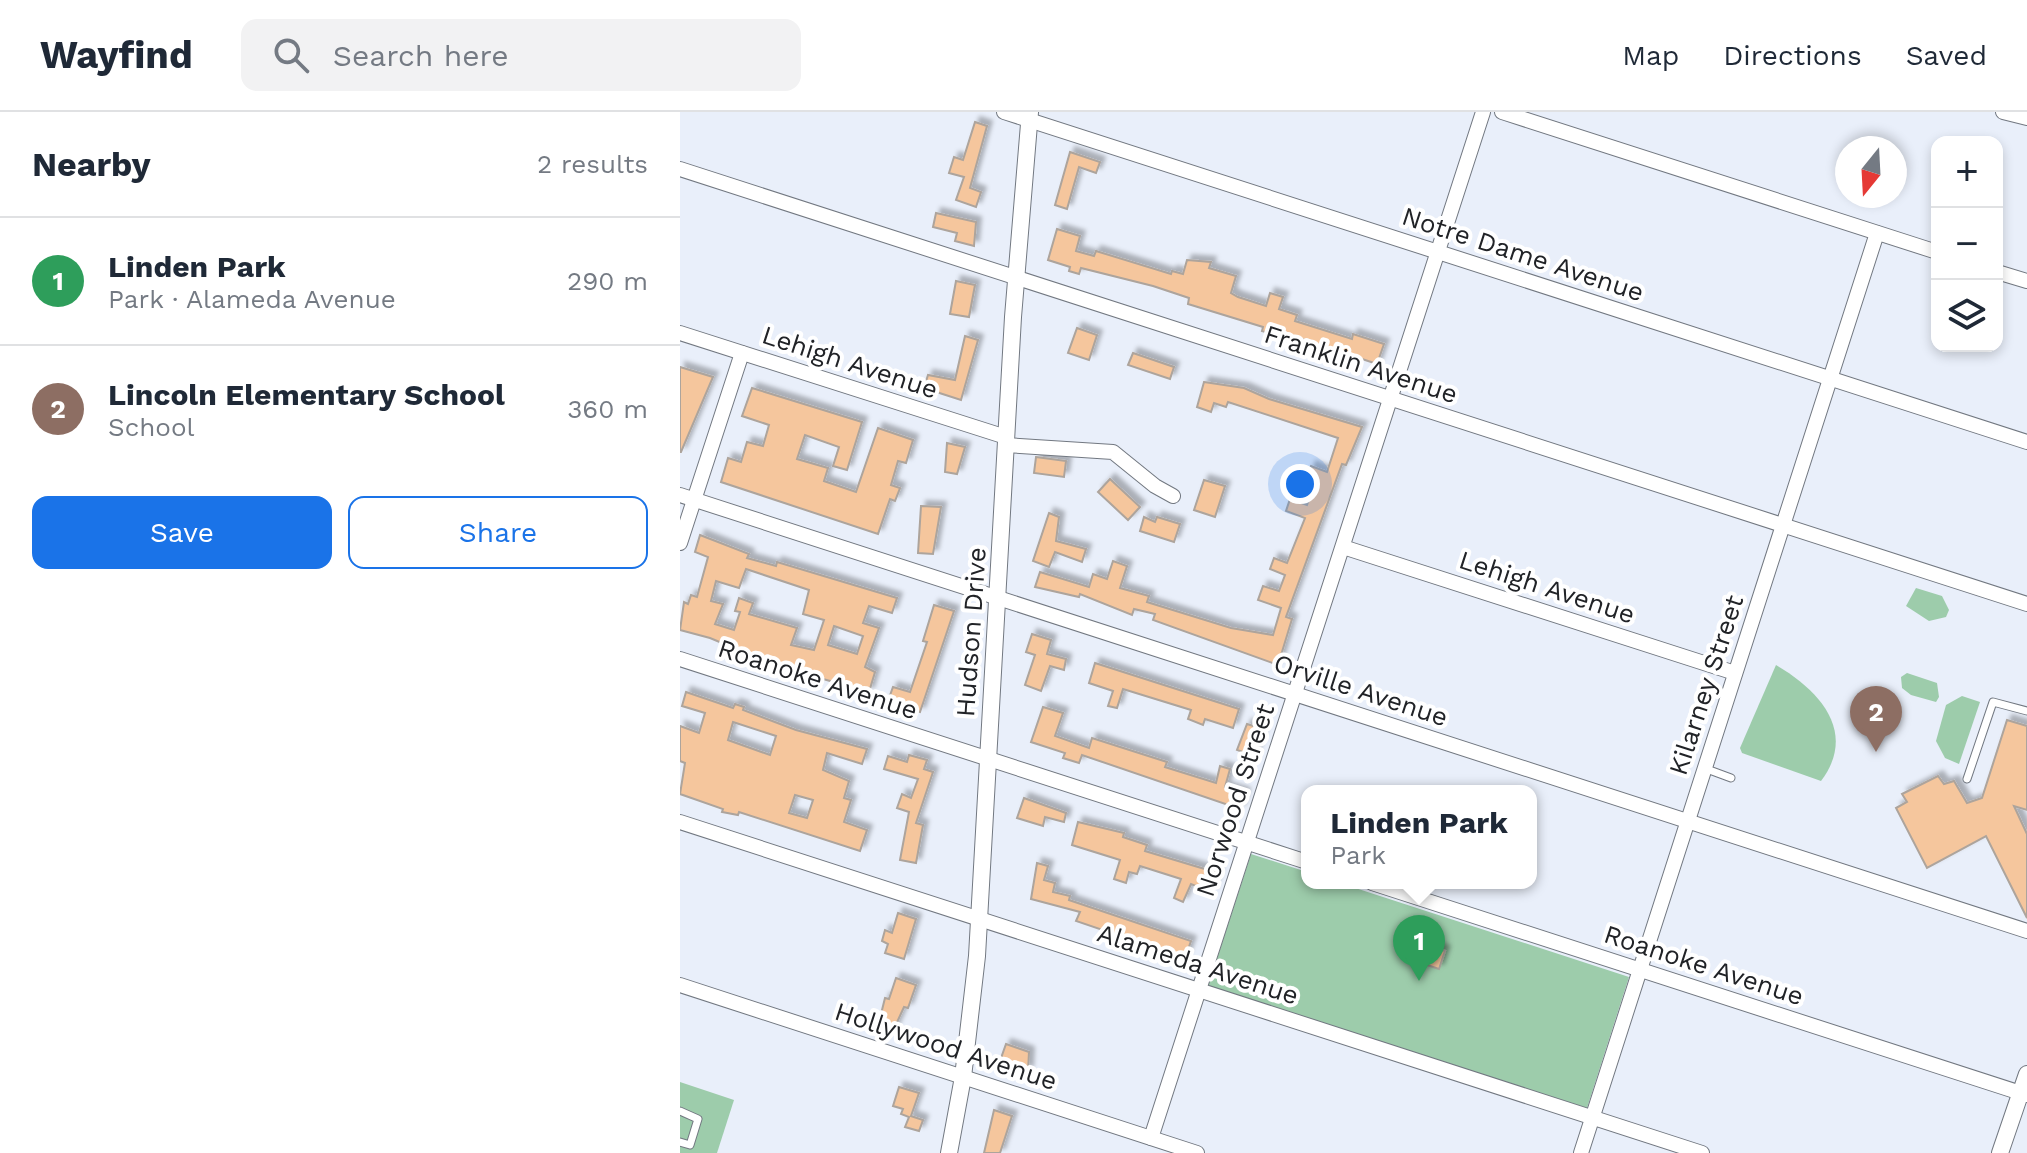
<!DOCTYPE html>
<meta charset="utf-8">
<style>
body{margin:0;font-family:"Work Sans",sans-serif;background:#f2f2f3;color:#1f2937}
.controls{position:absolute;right:24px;top:24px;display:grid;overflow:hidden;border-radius:16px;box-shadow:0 4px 12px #0003}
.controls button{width:72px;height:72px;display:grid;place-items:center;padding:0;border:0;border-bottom:2px solid #e0e1e3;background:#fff;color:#1f2937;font:40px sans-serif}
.compass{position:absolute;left:1155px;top:24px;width:72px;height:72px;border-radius:50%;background:#fff;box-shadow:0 4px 12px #0003;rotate:198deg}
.you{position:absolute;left:620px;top:372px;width:28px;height:28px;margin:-20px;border:6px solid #fff;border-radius:50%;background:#1a73e8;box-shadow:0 0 0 12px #1a73e833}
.badge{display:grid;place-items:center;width:52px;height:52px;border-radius:50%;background:#1a73e8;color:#fff;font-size:26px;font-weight:700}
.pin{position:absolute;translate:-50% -66px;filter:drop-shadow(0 2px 4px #0008)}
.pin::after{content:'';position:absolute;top:42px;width:28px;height:24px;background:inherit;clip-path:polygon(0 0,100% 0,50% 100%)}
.popup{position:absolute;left:621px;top:673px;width:236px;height:104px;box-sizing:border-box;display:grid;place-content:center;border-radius:16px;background:#fff;filter:drop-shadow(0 2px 6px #0005);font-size:26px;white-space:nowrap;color:#747a83}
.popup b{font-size:30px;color:#1f2937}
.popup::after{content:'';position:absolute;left:50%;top:100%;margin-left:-16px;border:16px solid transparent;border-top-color:#fff}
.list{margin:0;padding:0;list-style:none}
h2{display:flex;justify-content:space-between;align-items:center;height:104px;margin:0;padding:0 32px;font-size:34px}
h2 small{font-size:26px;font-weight:400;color:#747a83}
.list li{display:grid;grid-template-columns:52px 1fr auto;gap:24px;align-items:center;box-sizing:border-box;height:128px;padding:0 32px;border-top:2px solid #e0e1e3}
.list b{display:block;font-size:30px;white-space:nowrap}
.list p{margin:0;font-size:26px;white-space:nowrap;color:#747a83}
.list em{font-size:26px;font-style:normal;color:#747a83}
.actions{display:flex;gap:16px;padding:24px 32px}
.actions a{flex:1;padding:18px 0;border:2px solid #1a73e8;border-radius:16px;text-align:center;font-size:28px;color:#1a73e8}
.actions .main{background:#1a73e8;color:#fff}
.icon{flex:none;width:44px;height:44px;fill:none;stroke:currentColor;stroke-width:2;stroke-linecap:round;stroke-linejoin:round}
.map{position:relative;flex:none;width:1347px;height:1041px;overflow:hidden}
header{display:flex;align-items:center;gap:48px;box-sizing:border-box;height:112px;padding:0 40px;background:#fff;border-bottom:2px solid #e0e1e3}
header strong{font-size:38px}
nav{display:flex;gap:44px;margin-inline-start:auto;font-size:28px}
.search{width:560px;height:72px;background:#f2f2f3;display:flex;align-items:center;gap:20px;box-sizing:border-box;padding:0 28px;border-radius:16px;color:#747a83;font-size:30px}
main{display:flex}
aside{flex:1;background:#fff}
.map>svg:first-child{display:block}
</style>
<header>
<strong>Wayfind</strong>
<div class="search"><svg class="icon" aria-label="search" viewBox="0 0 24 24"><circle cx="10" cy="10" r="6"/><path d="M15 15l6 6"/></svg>Search here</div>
<nav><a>Map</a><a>Directions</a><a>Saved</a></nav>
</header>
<main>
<aside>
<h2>Nearby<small>2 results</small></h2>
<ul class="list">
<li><span class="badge" style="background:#2e9e5b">1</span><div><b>Linden Park</b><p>Park · Alameda Avenue</p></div><em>290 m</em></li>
<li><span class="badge" style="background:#8d6e63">2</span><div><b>Lincoln Elementary School</b><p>School</p></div><em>360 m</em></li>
</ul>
<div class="actions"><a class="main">Save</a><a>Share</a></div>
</aside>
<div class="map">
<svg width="1347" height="1041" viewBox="0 0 1347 1041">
<defs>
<filter id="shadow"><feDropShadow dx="5" dy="-5" stdDeviation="2" flood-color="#0004"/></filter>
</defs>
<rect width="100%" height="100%" fill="#e9effa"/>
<g fill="#9dccab">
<path d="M1236,476L1262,484L1269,498L1266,505L1249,509L1226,494Z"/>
<path d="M1096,553C1139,578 1178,620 1141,669L1062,641L1060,636Z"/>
<path d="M1227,561L1257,571L1259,585L1256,590L1231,583L1222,576L1221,565Z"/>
<path d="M1282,584L1300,590L1279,652L1265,646L1256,629L1266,593Z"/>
<path d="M571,742L627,760V771H660L949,865L907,996L528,874Z"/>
<path d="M0,970L54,988L37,1041H0Z"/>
</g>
<g fill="#f5c69d" stroke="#ada49c" stroke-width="2" fill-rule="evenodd" filter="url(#shadow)">
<path d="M295,10L307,14L290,76L301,80L296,95L276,88L284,65L269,61L274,45L283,48Z"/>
<path d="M390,40L420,50L416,61L399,55L387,97L375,93Z"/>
<path d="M256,101L296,110L294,134L275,129L277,121L253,115Z"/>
<path d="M377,117L400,124L396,139L414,144L416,139L491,162L492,159L503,162L507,148L531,150L529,156L556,164L551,181L558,185L586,194L590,181L603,185L599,197L617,203L615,209L672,227L673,222L704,232L697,252L610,223L609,227L582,219L583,215L508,192L509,186L473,174L401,156L399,162L389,159L390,155L368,148Z"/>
<path d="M276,169L295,173L289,205L270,202Z"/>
<path d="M397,216L417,223L409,248L388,241Z"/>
<path d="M285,224L298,228L281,288L244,276L248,263L275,268Z"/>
<path d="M453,241L494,255L490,267L448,253Z"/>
<path d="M0,255L33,265L1,340H0Z"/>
<path d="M524,270L564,276L589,287L682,315L666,353L662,352L606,505L612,507L598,553L473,508L475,502L454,497L452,503L400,482L399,485L355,475L360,460L409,475L413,462L427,467L433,449L447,454L440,476L469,484L467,490L551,516L593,523L601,496L578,488L583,474L599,479L605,463L590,457L594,446L607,451L625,406L606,399L610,387L627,393L637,365L628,362L631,354L647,360L658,326L548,290L546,295L534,291L531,300L517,295Z"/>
<path d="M72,276L182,310L167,358L153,354L159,335L125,323L117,347L148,356L144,369L176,380L198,316L233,328L226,351L218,349L211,373L220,376L215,389L210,387L198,422L41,370L48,346L61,350L67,330L83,334L89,313L62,304Z"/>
<path d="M267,331L285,335L277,362L265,360Z"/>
<path d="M356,345L386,349L384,365L354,361Z"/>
<path d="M430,367L460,395L448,408L418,380Z"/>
<path d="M524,368L545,374L535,405L514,398Z"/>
<path d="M241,394L261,395L253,442L238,441Z"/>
<path d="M369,401L379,405L376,429L406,437L402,450L375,440L369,455L353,449Z"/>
<path d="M464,405L475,410L477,405L500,412L494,430L460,419Z"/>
<path d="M20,423L69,442L67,446L96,454L97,450L217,486L212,501L189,494L183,511L199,516L185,555L195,560L189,580L97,554L30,526L0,518L4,490L8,492L11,483L17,485L28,445L15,440ZM66,457L129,478L123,502L144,508L134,538L111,533L117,516L69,502L73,491L59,486L55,499L60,500L54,518L35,512L43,492L31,489L36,469L59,476ZM154,514L183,524L177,542L148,533Z"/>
<path d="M254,493L274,499L240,600L208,589L213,575L230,580L247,530L243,529Z"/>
<path d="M352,522L371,528L367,542L386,547L384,558L370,554L361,579L345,573L355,543L346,540Z"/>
<path d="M415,551L559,597L553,616L525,607L523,613L508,607L511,598L443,577L437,596L428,594L433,579L409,571Z"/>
<path d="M6,580L53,596L55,592L64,595L63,598L116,618L187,637L182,652L147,641L143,658L169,669L164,686L171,688L164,710L187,718L180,739L59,700L58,703L42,700L43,697L0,682L5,651L0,649V614L19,621L25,601L2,594ZM53,610L96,624L90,643L48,628ZM115,683L133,688L127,706L109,701Z"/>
<path d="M363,595L383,601L375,624L409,636L412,626L487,650L485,655L536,671L540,654L550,657L545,675L565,681L560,697L402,643L399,651L383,646L385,641L351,630Z"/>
<path d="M1327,608L1347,614V698L1334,694L1347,722V806L1306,724L1247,756L1216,696L1227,690L1222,682L1258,664L1264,672L1274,669L1287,691L1302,686Z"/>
<path d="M567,612L583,617L574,644L557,638Z"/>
<path d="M229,643L247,648L244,657L253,660L236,711L243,713L236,751L220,748L229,700L217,696L222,682L231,686L238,667L204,657L208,644L227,650Z"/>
<path d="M344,686L386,701L384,710L365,705L363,714L337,706Z"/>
<path d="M398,710L444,721L443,725L467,733L465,739L538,761L531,780L511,772L503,790L494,786L501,767L460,754L457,762L449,760L446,771L434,767L440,748L392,733Z"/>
<path d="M357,751L368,754L364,768L375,771L373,780L390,784L389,788L511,829L505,846L396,809L400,800L351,787Z"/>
<path d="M218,801L236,807L224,847L205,841L208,832L202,829L205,818L212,821Z"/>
<path d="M747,833L765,839L759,857L741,851Z"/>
<path d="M216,866L236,873L228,896L224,895L213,919L198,914L205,886L209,887Z"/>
<path d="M326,932L349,940L348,959L320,949Z"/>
<path d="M219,975L239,981L231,1004L243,1008L239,1019L225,1015L229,1005L221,1002L223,997L213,994Z"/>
<path d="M314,998L332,1004L320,1041H304Z"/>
</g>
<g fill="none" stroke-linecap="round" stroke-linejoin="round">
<defs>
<g id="service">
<path d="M1024,656L1051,666"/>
<path d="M1287,667L1313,590L1347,599"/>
<path d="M0,999L18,1007L10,1033L0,1030"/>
</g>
<g id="minor">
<path d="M324,0L1347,330"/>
<path d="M822,0L1257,140"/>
<path d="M1323,0L1347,6"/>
<path d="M0,57L1347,492"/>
<path d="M1317,160L1347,169"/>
<path d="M0,221L326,325"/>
<path d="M325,333L433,340L475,374L493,384"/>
<path d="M0,383L1347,819"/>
<path d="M0,431L62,241"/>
<path d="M663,435L1055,561"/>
<path d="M0,547L627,750"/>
<path d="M0,710L1022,1041"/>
<path d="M692,771L1347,983"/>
<path d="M0,873L517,1041"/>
<path d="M471,1026L803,0"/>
<path d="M901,1041L1197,121"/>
</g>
<g id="tertiary">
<path d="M269,1041L283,965L297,844L333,205L350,0"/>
<path d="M1320,1041L1347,962"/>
</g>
</defs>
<use href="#service" stroke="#727881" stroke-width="9"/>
<use href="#minor" stroke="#727881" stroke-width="16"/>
<use href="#tertiary" stroke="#727881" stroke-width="18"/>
<use href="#service" stroke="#fff" stroke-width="7"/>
<use href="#minor" stroke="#fff" stroke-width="14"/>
<use href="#tertiary" stroke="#fff" stroke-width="16"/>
</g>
<g text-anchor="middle" stroke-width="8" stroke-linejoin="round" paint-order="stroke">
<g font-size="26" fill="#212327" stroke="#fff">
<text transform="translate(843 142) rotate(18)" y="9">Notre Dame Avenue</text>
<text transform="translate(170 250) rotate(18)" y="9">Lehigh Avenue</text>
<text transform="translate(681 252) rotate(18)" y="9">Franklin Avenue</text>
<text transform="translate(867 475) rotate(18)" y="9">Lehigh Avenue</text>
<text transform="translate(291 520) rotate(-86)" y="9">Hudson Drive</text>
<text transform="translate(138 567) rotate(18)" y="9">Roanoke Avenue</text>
<text transform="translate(1026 573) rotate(-72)" y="9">Kilarney Street</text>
<text transform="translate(681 578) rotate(18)" y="9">Orville Avenue</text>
<text transform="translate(555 688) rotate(-72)" y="9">Norwood Street</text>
<text transform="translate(518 852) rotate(18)" y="9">Alameda Avenue</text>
<text transform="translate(1024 853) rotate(18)" y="9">Roanoke Avenue</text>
<text transform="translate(266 934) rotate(18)" y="9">Hollywood Avenue</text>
</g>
</g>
</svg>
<div class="controls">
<button>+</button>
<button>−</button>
<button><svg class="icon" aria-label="layers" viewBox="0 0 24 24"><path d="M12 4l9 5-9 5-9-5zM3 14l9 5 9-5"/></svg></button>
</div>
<svg class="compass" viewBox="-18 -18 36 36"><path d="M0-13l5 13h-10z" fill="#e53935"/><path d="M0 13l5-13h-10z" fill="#747a83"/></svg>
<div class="you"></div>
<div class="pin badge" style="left:739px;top:869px;background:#2e9e5b">1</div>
<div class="popup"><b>Linden Park</b>Park</div>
<div class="pin badge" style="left:1196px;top:640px;background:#8d6e63">2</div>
</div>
</main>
